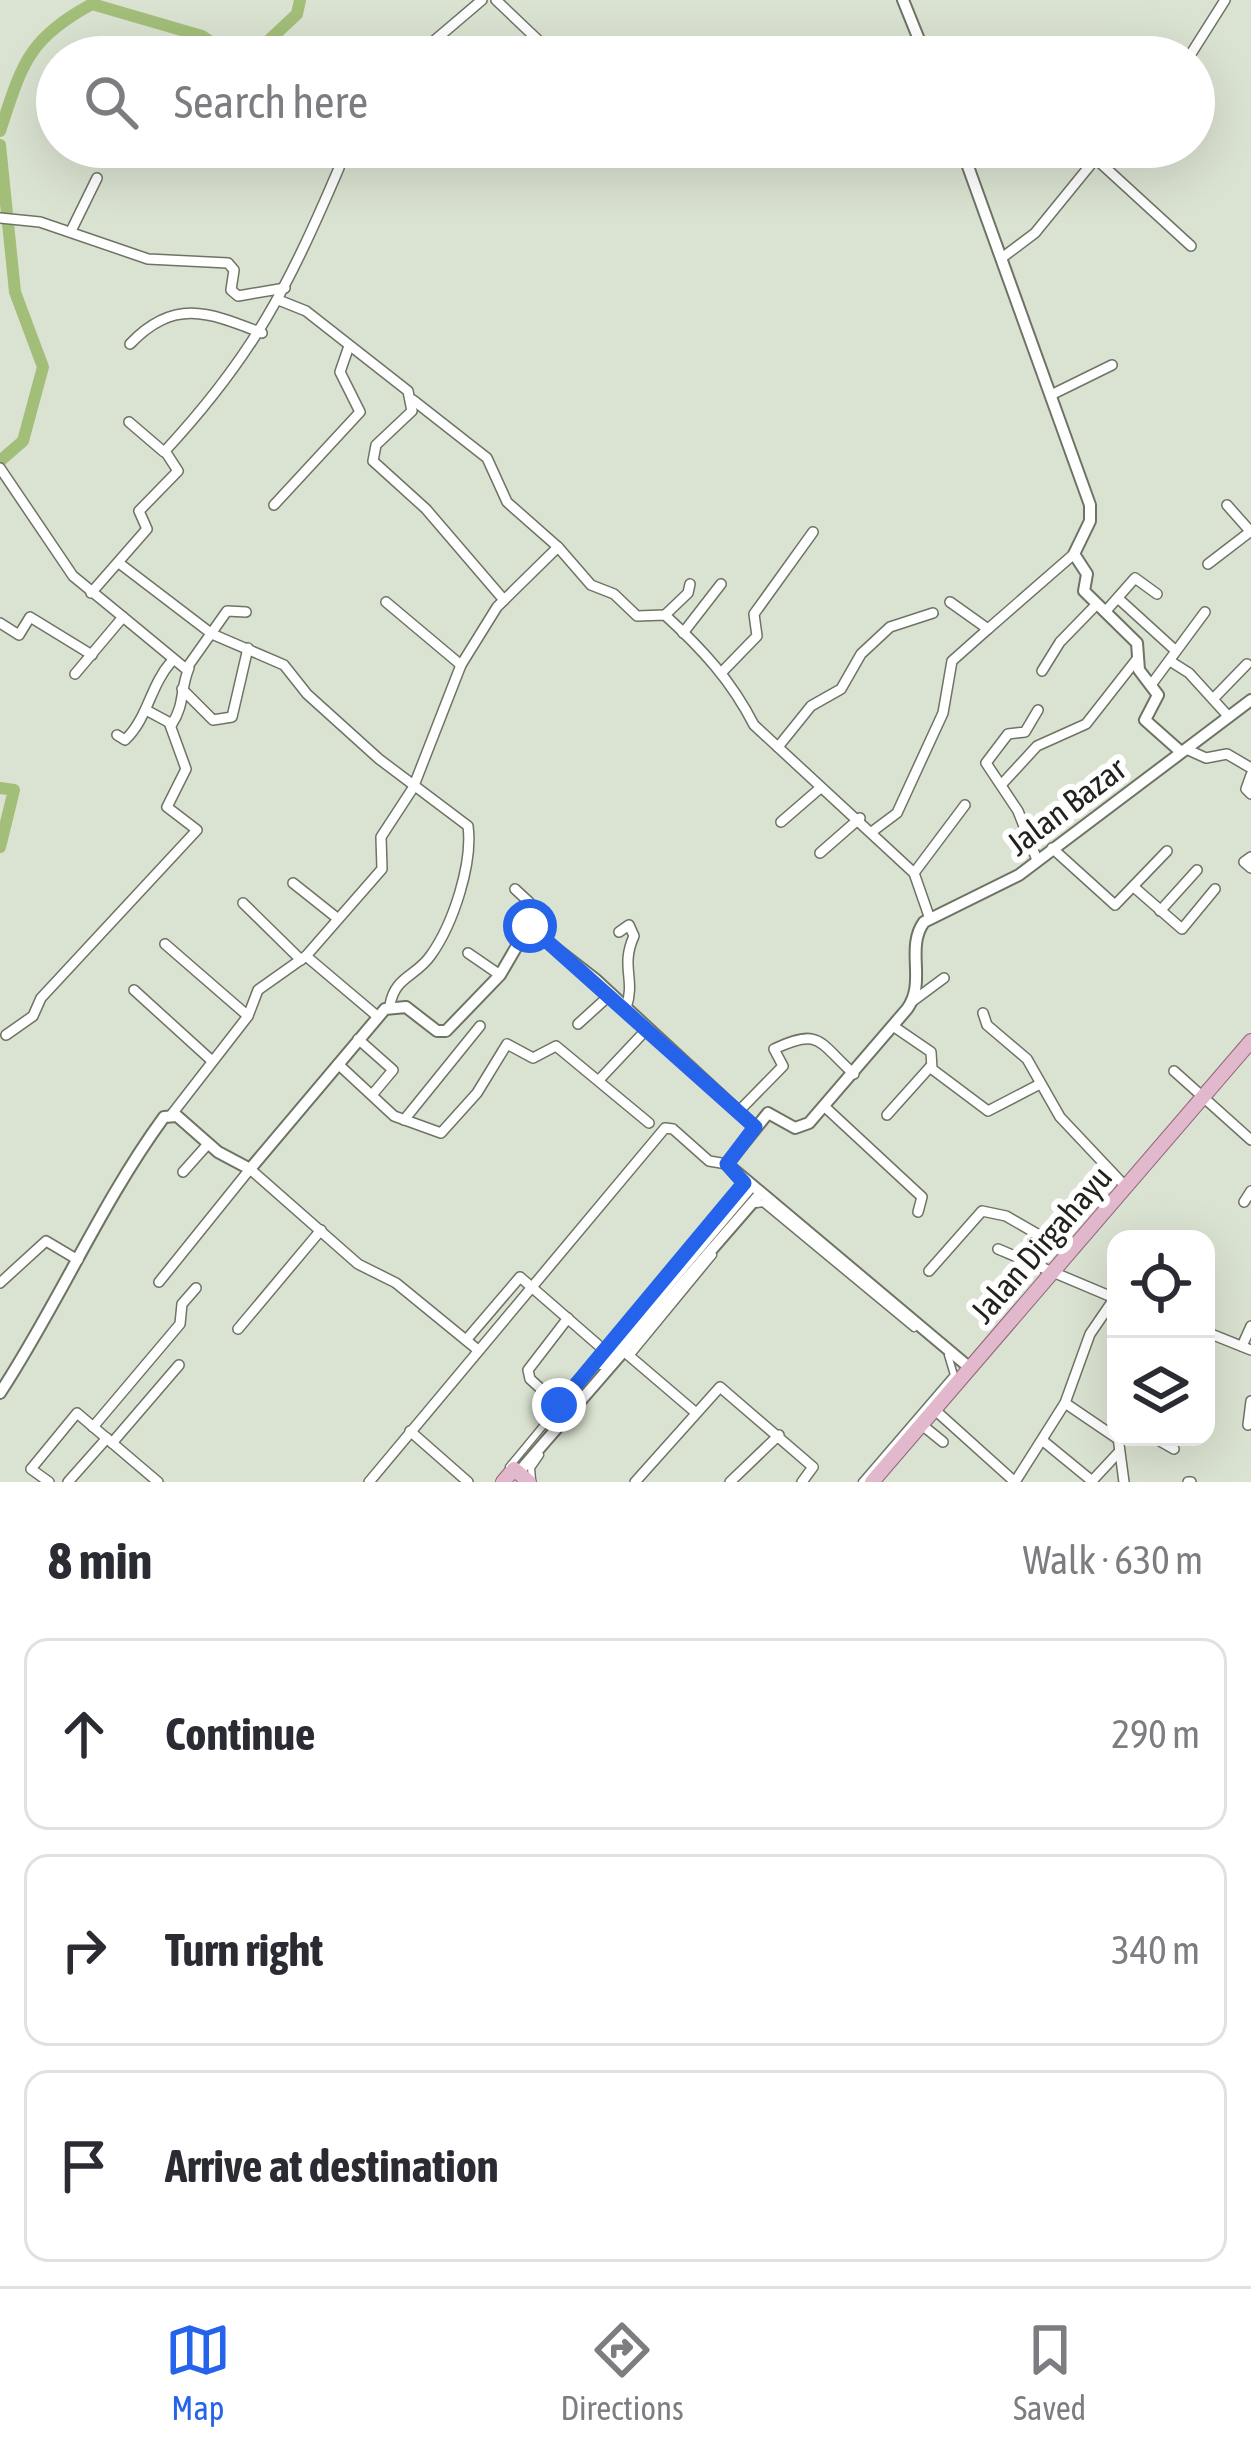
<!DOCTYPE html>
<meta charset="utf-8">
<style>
body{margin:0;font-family:"Asap Condensed",sans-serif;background:#f2f2f3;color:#2b2b33}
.controls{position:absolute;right:36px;bottom:36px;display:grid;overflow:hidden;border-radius:24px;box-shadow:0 12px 48px #0002}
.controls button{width:108px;height:108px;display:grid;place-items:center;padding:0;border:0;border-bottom:3px solid #e1e1e2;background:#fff;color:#2b2b33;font:60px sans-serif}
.stop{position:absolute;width:36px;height:36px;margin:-27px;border:9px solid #2563eb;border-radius:50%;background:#fff}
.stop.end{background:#2563eb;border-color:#fff;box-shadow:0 3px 12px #0008}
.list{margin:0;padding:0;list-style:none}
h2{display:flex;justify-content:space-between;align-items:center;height:156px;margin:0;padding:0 48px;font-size:51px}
h2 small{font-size:39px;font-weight:400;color:#7c7c81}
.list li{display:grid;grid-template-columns:78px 1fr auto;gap:36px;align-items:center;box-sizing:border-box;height:192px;margin:0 24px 24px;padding:0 24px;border:3px solid #e1e1e2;border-radius:24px}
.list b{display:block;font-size:45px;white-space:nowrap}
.list em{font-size:39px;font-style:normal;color:#7c7c81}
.icon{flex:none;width:66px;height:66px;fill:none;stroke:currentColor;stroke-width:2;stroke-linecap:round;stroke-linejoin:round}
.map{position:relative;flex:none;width:1251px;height:1482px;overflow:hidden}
.search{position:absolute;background:#fff;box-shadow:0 12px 48px #0002;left:36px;right:36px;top:36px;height:132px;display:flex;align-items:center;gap:30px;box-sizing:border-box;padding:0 42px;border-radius:66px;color:#7c7c81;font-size:45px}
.sheet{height:804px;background:#fff}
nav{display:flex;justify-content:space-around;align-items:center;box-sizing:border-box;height:168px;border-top:3px solid #e1e1e2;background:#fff;font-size:33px;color:#7c7c81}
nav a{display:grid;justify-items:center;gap:6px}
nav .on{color:#2563eb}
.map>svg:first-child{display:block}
</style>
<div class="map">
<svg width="1251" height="1482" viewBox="0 0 1251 1482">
<rect width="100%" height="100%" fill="#dae2d1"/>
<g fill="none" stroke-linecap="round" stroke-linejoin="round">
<g stroke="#a2be79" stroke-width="12">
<path d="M251,57L297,14L300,0"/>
<path d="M0,131C22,65 27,39 92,4L202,36L233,57"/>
<path d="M0,145L15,292L43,367L23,441L0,461"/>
<path d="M0,788L14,790L0,847"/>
</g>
<defs>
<g id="pedestrian">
<path d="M757,1204L763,1203L914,1328"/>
<path d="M630,1356L713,1255"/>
<path d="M509,1467L744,1183"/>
<path d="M532,1480L531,1468L540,1455"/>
<path d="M862,1482L954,1375L948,1355"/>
</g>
<g id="minor">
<path d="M496,0L538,40L529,57"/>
<path d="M353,57L360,46"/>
<path d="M415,57L482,0"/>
<path d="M1189,57L1225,0"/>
<path d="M1096,159L1191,246"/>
<path d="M0,218L40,222L148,259L228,263L234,270L231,290L238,296L285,288"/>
<path d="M71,231L97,178"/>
<path d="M1003,257L1035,233L1105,147"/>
<path d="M281,301L306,311L408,391L412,411L376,445L373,461L426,509L504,600"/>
<path d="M130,344C174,298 208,312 262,333"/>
<path d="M1053,394L1112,365"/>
<path d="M413,400L487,458L507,502L558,547"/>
<path d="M129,422L164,452"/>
<path d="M0,468L73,576L123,617"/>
<path d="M274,505L360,412L340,372L349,346"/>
<path d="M1227,505L1250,531"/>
<path d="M119,563L212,634L284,665L307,694L379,759L468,826C473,864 453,924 431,955C416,977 395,976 390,1005"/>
<path d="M1208,564L1251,531"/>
<path d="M91,593L147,529L139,511L178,471L165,451C254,355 288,287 339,168L343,147"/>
<path d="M1120,600L1176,651"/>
<path d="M386,602L461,665"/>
<path d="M950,602L988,629L1074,554"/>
<path d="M1105,612L1135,578L1157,594"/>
<path d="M665,615L688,593L690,584"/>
<path d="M0,623L19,635L30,617L92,655"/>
<path d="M683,633L721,584"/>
<path d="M1170,661L1189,673L1229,717"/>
<path d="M1042,671L1060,642L1097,604"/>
<path d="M722,672L757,636L754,614L813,532"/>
<path d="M75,674L123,617L186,669L227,611L246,612"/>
<path d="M1151,685L1205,612"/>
<path d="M182,689L213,720L232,717L248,648"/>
<path d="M1213,699L1247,664"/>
<path d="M146,710L172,724C185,704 180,689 189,668"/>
<path d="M117,735L125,740C148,718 150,686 171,662"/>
<path d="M778,747L811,706L841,689L861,654L890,627L933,613"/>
<path d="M1186,749L1206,758L1227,754L1251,768"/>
<path d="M1251,775L1246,789L1251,794"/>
<path d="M1002,784L1037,746L1086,724L1137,659"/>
<path d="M781,822L818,790"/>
<path d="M873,831L897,813L943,713L952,661L988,629"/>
<path d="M1052,848L1115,905L1167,851"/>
<path d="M820,853L860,818"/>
<path d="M1251,857L1244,862L1251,868"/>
<path d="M1037,860L1018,811L986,763L1008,734L1025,732L1038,710"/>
<path d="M914,873L965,805"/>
<path d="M293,883L337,918"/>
<path d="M1135,888L1182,929L1215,889"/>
<path d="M515,889L529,902L528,927"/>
<path d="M243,903L301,960"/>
<path d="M1160,911L1197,870"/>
<path d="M619,932L629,925L634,936C620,967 636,979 626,1008"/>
<path d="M165,944L248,1016"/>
<path d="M468,953L500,975"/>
<path d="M306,956L377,1016"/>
<path d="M134,990L211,1060"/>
<path d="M913,1001L944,978"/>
<path d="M983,1013L987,1025L1027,1059L1060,1117L1126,1187"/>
<path d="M578,1024L611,994"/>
<path d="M893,1026L931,1052L932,1069L988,1111L1040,1084"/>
<path d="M6,1035L33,1016L41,998L197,830L167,807L186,769L170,725"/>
<path d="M358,1039L393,1070L372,1095"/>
<path d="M338,1064L394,1116L441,1133L477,1093L507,1044L533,1058L556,1046L649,1123"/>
<path d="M1174,1071L1251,1140"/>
<path d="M599,1080L647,1029"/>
<path d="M825,1107L922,1197L918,1212"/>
<path d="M738,1112L783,1066L774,1049C821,1027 818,1042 854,1074"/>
<path d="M172,1114L248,1016L258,990L306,956L382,869L381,837L413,788L461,665L497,607L558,547L591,585L614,594L637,616L665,615C702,649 731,680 754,725L914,873L930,919"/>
<path d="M887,1115L930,1067"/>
<path d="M404,1120L480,1026"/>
<path d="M183,1172L208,1144"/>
<path d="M1244,1202L1251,1191"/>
<path d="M998,1249L1112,1297"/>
<path d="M929,1271L982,1211L1006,1216L1070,1253"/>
<path d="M159,1282L250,1169L358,1264L396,1283L478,1350"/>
<path d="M0,1283L46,1241L78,1260"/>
<path d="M238,1329L321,1230"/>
<path d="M1206,1332L1251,1350"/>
<path d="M467,1339L520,1277L612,1357"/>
<path d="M1242,1346L1251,1326"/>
<path d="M620,1348L695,1412"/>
<path d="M1065,1403L1118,1439"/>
<path d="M562,1408L530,1379L528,1370L568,1318"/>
<path d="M935,1410L1015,1482"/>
<path d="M922,1425L943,1442"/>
<path d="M1248,1425L1251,1401"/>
<path d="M93,1427L180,1324L182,1304L196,1288"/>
<path d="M410,1431L468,1482"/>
<path d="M1118,1437L1124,1482"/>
<path d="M1153,1437L1174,1449"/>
<path d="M1042,1440L1092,1481"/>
<path d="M112,1443L179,1365"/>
<path d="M49,1482L31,1469L77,1413L158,1482"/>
<path d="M68,1482L107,1438"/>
<path d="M369,1482L665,1128L673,1129L709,1161L727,1164"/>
<path d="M635,1482L720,1387L813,1467L802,1482"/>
<path d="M730,1482L779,1435"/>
<path d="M1015,1482L1065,1403L1090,1334L1116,1296"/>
<path d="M1091,1482L1118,1453"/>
<path d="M1188,1482H1191"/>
</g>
<g id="tertiary">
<path d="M903,0L926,57"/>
<path d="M961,147L1090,505V521L1074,554L1087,574L1084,591L1137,643L1139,670L1158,695L1145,720L1181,752"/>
<path d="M601,1364L750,1188"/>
<path d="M970,1368L727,1164L768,1113L795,1128L809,1123L907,1009C927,982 905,948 924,922L1019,875L1251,700"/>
<path d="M0,1393C59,1303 101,1203 164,1117L177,1116L218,1152L250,1169L385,1009L406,1007L437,1031H446L500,975L528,927L595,979L755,1127"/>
<path d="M518,1473L759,1195"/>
</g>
<g id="primary">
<path d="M503,1482L514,1469L529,1482"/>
<path d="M872,1482L1251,1041"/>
</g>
</defs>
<use href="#pedestrian" stroke="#6e7465" stroke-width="9"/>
<use href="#minor" stroke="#6e7465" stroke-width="12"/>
<use href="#tertiary" stroke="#6e7465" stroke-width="14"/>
<use href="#primary" stroke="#916579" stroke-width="16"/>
<use href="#pedestrian" stroke="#fff" stroke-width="6"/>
<use href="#minor" stroke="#fff" stroke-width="9"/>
<use href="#tertiary" stroke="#fff" stroke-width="10"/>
<use href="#primary" stroke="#e2b8cc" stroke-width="14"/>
</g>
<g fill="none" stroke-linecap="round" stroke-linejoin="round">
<path stroke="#2563eb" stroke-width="15" d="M530,926L755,1127L727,1164L744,1183L559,1405"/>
</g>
<g text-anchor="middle" stroke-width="12" stroke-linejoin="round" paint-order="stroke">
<g font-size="33" fill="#21231d" stroke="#fff">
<text transform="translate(1066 806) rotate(-37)" y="12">Jalan Bazar</text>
<text transform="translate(1041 1244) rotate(-49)" y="12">Jalan Dirgahayu</text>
</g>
</g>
</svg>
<div class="controls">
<button><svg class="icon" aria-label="locate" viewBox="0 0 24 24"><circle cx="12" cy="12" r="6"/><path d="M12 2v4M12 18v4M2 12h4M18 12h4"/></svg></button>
<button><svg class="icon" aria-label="layers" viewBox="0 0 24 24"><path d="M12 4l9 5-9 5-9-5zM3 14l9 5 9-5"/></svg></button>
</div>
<div class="stop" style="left:530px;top:926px"></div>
<div class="stop end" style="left:559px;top:1405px"></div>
<div class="search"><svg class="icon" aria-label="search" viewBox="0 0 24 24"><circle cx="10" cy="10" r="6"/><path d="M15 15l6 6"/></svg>Search here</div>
</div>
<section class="sheet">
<h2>8 min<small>Walk · 630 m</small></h2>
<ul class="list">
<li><svg class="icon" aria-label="ahead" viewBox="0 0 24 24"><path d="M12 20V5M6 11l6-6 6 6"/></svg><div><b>Continue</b></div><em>290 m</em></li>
<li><svg class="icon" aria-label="right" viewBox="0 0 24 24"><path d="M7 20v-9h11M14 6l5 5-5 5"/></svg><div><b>Turn right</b></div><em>340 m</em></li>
<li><svg class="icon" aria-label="arrive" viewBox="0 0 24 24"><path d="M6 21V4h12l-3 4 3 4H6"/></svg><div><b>Arrive at destination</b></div></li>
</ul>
</section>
<nav>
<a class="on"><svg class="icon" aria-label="map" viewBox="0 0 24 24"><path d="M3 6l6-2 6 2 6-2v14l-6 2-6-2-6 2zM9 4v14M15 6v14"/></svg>Map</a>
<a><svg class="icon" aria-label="directions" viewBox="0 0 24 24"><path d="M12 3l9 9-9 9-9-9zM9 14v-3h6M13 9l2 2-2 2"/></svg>Directions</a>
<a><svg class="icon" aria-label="saved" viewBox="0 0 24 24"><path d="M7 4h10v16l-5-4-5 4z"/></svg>Saved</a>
</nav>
